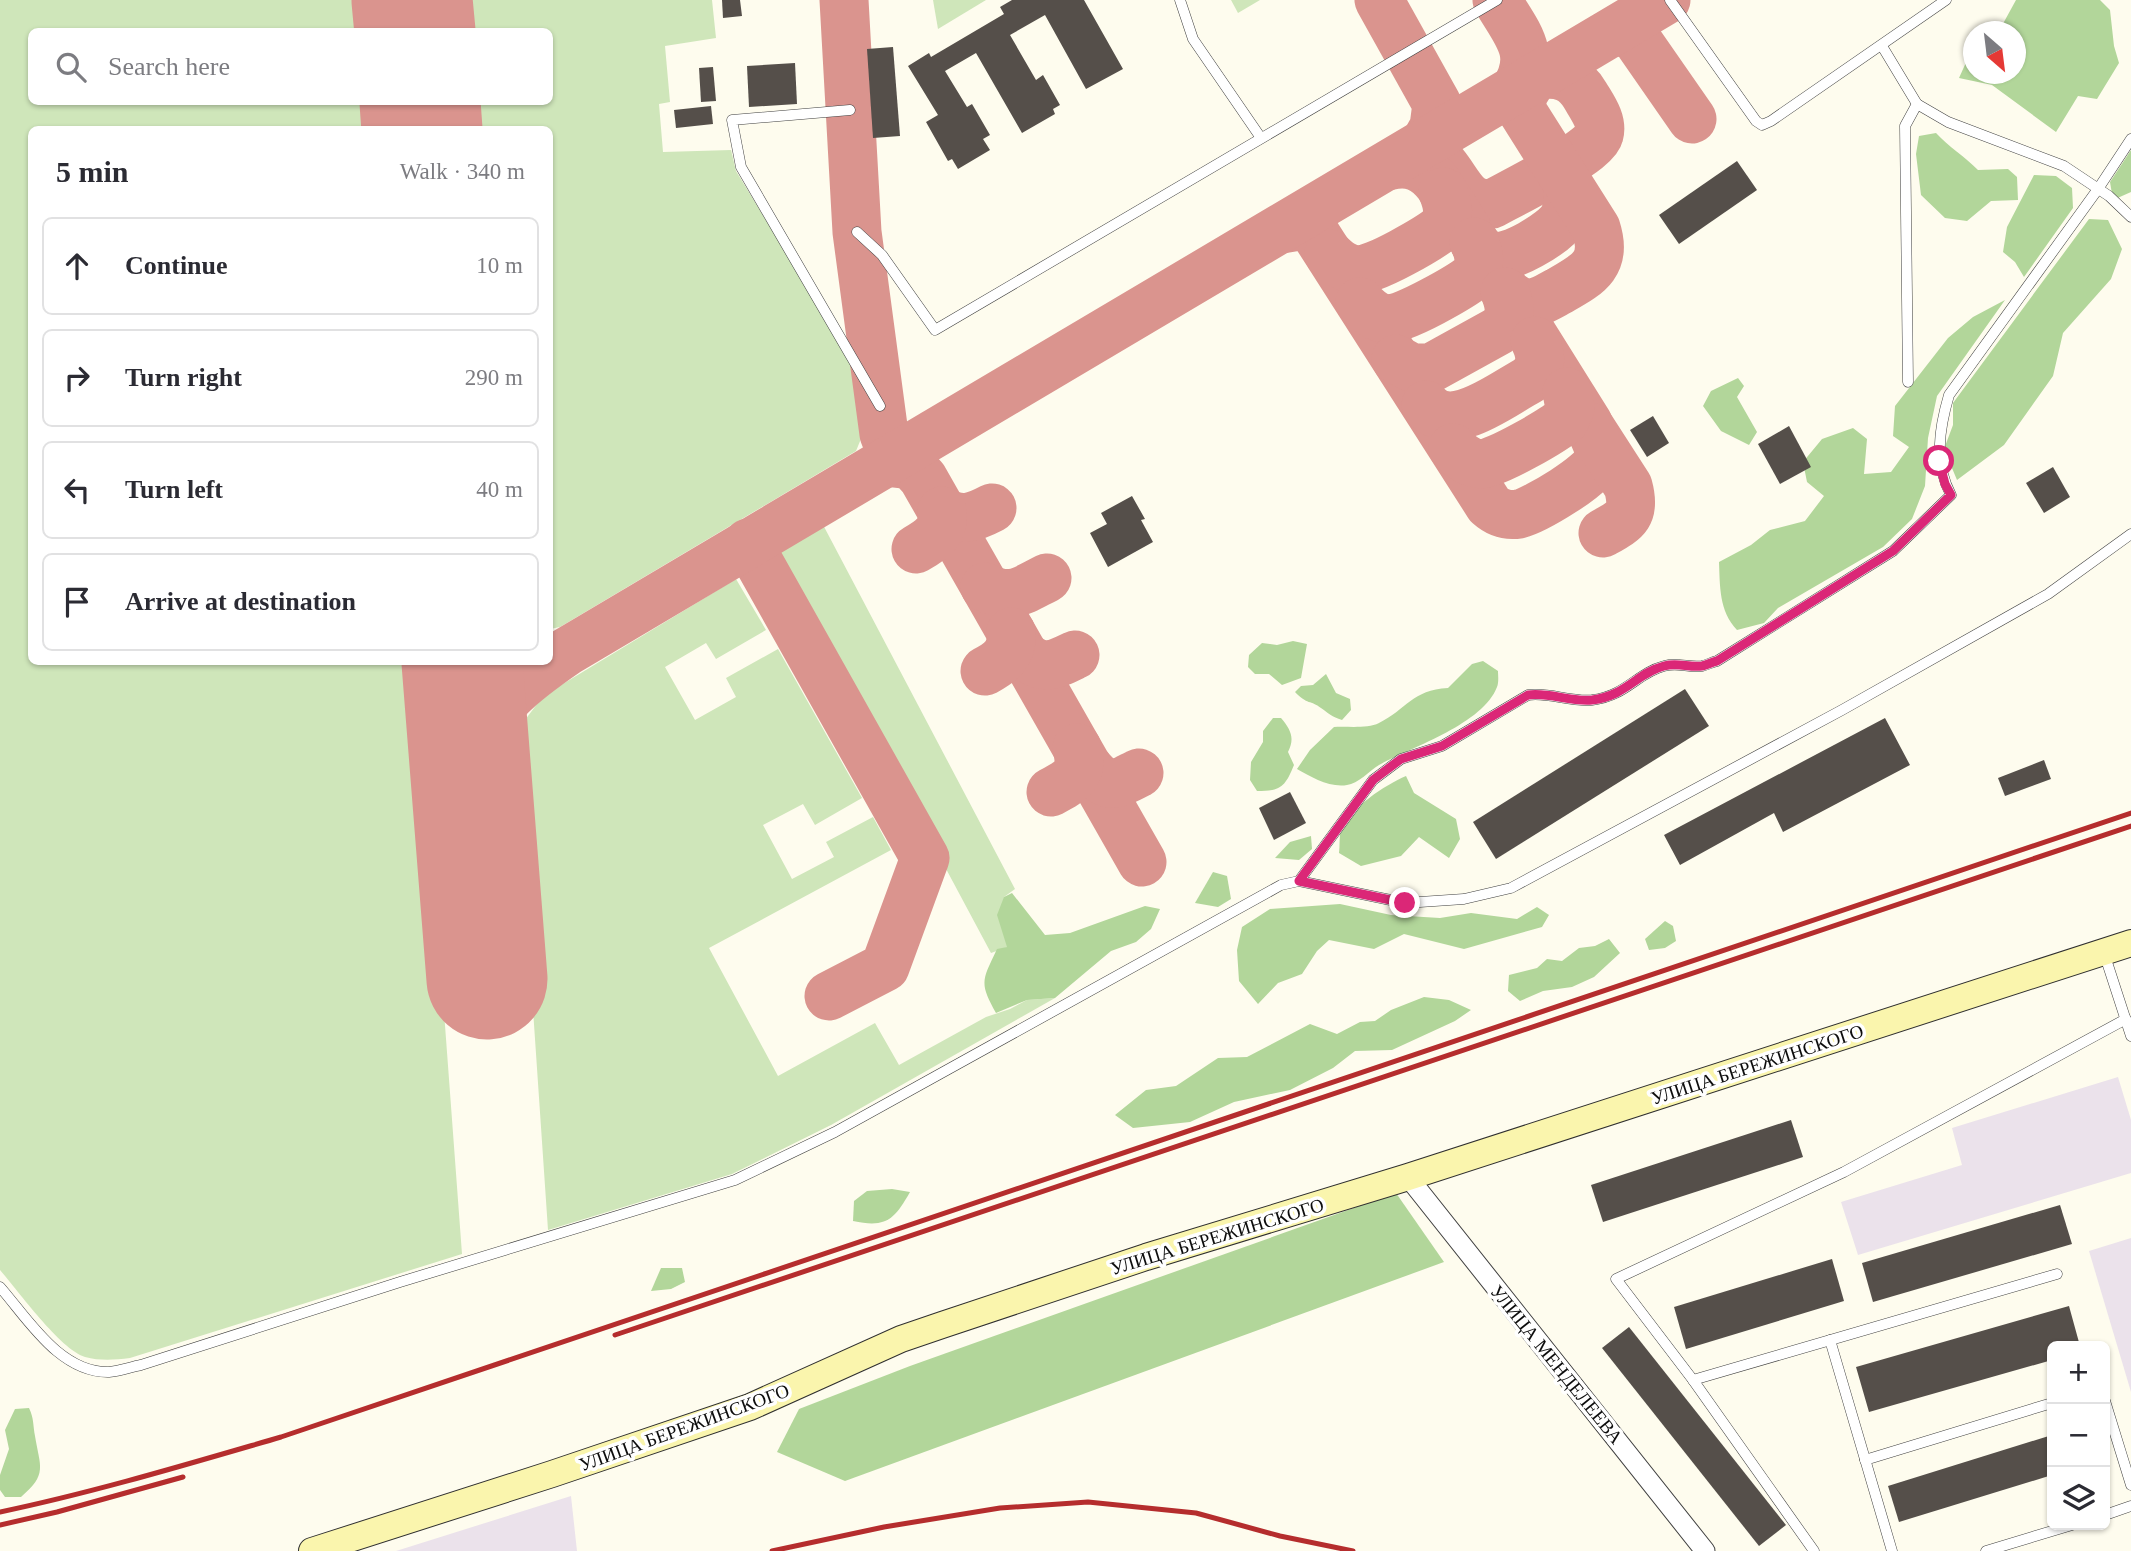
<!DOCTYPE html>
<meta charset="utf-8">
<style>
body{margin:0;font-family:"Times New Roman",serif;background:#f2f2f3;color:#2b2b33}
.controls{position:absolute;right:21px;bottom:21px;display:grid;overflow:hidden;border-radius:10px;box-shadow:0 2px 5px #0004}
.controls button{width:63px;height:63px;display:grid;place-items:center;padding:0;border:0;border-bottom:2px solid #e1e1e2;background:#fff;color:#2b2b33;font:35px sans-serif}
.compass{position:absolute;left:1963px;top:21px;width:63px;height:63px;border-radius:50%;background:#fff;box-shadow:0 2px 5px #0004;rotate:152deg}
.stop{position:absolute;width:21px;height:21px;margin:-16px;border:5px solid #db2777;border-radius:50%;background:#fff}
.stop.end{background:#db2777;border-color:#fff;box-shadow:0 2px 7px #0008}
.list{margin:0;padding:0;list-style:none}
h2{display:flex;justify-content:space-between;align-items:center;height:91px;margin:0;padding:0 28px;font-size:30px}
h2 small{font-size:23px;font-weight:400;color:#7c7c81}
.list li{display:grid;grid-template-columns:46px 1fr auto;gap:21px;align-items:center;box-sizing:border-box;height:98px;margin:0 14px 14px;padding:0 14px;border:2px solid #e1e1e2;border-radius:10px}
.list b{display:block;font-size:26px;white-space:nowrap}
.list em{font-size:23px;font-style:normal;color:#7c7c81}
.icon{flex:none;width:38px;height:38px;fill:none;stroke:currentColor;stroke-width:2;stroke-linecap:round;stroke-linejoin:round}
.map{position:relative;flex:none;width:2131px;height:1551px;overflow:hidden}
.search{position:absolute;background:#fff;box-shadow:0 2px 5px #0004;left:28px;top:28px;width:525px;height:77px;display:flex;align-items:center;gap:18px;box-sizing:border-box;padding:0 24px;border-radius:10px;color:#7c7c81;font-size:26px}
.panel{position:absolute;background:#fff;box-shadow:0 2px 5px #0004;left:28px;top:126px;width:525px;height:539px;border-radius:10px}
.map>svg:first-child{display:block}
</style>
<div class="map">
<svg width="2131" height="1551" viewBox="0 0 2131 1551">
<rect width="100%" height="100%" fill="#fefcee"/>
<g fill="#ebe2eb">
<path d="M2118,1077L2131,1120V1173L1858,1255L1841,1202L1962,1165L1952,1128Z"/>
<path d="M2131,1238V1392L2089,1251Z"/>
<path d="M571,1496L577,1551H396Z"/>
</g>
<g fill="#cfe6ba">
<path d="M0,0H368L371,31L32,32V102H376L378,129L32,130V662H418L462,1254L130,1358C114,1360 100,1361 85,1357C60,1349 19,1292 0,1270Z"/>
<path d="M459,0H712L716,38L665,46L670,102L659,104L663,152L731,150L736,171L864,381L867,424L856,451L560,627L550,629V130L469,129L467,102H550V32L462,31Z"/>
<path d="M933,0H986L938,29Z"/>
<path d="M1231,0H1260L1238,13Z"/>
<path d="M821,521L1015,889L1004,897L1008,947L991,953L775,549Z"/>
<path d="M736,579L766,630L716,659L706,643L665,667L695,720L736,697L726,678L778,649L862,798L815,825L803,804L763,825L792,879L834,857L826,842L873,817L891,850L709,948L778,1076L875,1023L899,1065L986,1017L1010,1009L1027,1000L1055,998L831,1125L732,1174L548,1230L515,745L525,720L543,696Z"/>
</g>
<g fill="#b2d69a">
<path d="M2016,0H2100L2110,10L2114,46L2119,63L2097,99L2078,96L2056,132L1992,85L1959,78L1973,47L1974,74H2016V32L1999,31Z"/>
<path d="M1936,133C1949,147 1964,156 1978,170L2008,169L2017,177L2018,200L1991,201L1967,221L1945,218L1921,195L1916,154L1919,136Z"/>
<path d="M2131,150V192L2113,200L2110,182Z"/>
<path d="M2034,175L2056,176L2072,188L2073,208L2024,277L2015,262L2003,252L2007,227Z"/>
<path d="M2089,219L2108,220L2122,249L2111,279L2063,333L2053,376L2004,445L1957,480L1944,449L1953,425V403Z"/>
<path d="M2005,300L1937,396L1928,438L1925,486L1912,519L1883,547L1778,608L1764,623L1737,630C1719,611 1720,586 1719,562L1751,545L1770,530L1805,521L1824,496L1807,482L1803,462L1822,439L1853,428L1867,439L1864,474L1891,472L1909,447L1893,436L1895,406L1948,338L1973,317Z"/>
<path d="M1738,378L1744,386L1737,397L1757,432L1749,445L1721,431L1703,406L1711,391Z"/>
<path d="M1293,641L1307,644L1301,678L1282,685L1269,674H1255L1248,667L1249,655L1262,643L1277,645Z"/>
<path d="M1483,661L1498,671C1498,675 1499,682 1497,687C1483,724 1412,747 1379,765C1369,771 1358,784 1347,785C1330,788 1311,777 1297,769L1310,750L1334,727C1347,726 1367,729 1379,723C1407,709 1412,690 1448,688L1472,664Z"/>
<path d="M1326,674L1336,693L1350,699L1351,710L1342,720C1332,717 1328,713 1321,708C1311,700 1307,705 1295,692L1301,686L1313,685Z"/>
<path d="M1273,718H1281C1291,730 1295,738 1288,752L1294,765C1285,787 1281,791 1257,791L1250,780L1251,762L1263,742V731Z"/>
<path d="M1406,776L1414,793L1456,819L1460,839L1449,858L1419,837L1401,856L1361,866L1339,853C1340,846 1339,837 1341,830C1350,808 1385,785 1406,776Z"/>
<path d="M1311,836L1312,849L1299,860L1275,858L1290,842Z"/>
<path d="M1213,872L1227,876L1231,899L1218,907L1195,903Z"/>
<path d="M1012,893L1045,935L1070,933L1145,906L1160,909L1151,929L1136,942L1111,951L1055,998L1027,1000L996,1013C979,982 982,981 997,949L1007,947L997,915L1004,897Z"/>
<path d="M1340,904L1391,915L1440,918L1471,913L1517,919L1537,907L1549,915L1542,927L1464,949L1404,934L1374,949L1329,940L1317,951L1302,974L1278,983L1258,1004L1239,981L1237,950L1242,927L1270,909Z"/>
<path d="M1665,921L1673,926L1676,941L1665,948L1649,950L1645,939Z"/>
<path d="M1609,939L1620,953L1594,977L1572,987L1543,991L1520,1001L1508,991L1509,975L1537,968L1547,959L1562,961L1579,948L1595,946Z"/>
<path d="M1424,997L1449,1000L1471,1010L1455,1021L1392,1050L1355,1051L1333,1068L1290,1090L1234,1102L1190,1122L1133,1128L1115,1115L1146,1090L1176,1086L1218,1058L1247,1057L1310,1024L1337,1034L1360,1022L1375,1021L1391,1010Z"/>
<path d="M892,1189L910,1192C894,1220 886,1228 853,1221L854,1201L867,1191Z"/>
<path d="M1396,1193L1444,1262L845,1481L777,1452L799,1409L910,1366Z"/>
<path d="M661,1268H682L685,1282L671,1289L651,1291Z"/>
<path d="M29,1408C34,1418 33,1426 35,1436C40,1467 48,1474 21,1497H5L0,1490V1475L9,1449L5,1430L15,1409Z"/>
</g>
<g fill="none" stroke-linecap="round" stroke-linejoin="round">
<g stroke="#da948e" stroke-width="49">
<path d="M844,0L857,232L884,434L893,457"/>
<path d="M1379,0L1437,104L1434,127L1425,143"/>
<path d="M1497,0C1516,33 1538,53 1515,90"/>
<path d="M1617,30L1635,37L1692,119"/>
<path d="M1444,165C1459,183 1465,206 1492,204C1512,193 1595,152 1599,135C1603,121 1592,107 1585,95C1575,78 1560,72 1540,75"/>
<path d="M1281,229L1305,225L1315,233L1489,505C1498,513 1507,516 1519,514C1535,510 1595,475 1599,459C1601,447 1592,434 1588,423L1439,185C1426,167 1409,160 1388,166"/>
<path d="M1474,242C1479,248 1484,254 1492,256C1508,261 1555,233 1563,219C1570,206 1569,194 1566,181"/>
<path d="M1329,254C1337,262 1345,269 1358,270C1373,271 1430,238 1443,227C1450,215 1448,205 1443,192"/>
<path d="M1505,292L1523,304C1537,304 1546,298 1559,291C1587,275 1608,265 1596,228L1522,111V96L1532,80"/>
<path d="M1360,302C1368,311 1376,318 1388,319C1403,320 1462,286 1474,276C1481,264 1480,254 1474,242"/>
<path d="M1396,359L1412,368H1431L1498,331C1512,320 1511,308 1505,292"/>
<path d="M1426,405C1451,436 1502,394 1529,380C1542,368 1542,356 1535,341"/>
<path d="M1590,427L1628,486C1636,515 1626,520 1603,533"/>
<path d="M1453,448C1461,457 1469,463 1481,464C1495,464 1554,430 1565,420L1570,408L1567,392"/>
<path d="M885,462L911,465L923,478L1142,862"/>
<path d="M942,511C961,522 973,518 992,508"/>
<path d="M748,543L925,858L885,967L829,996"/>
<path d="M916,549C932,540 945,531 942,511"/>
<path d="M985,587C1011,601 1023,590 1047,578"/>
<path d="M1024,655C1043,671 1054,665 1075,655"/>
<path d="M985,671C1002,662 1013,653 1011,632"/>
<path d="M469,754C498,702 518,685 566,652L1666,0"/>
<path d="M1089,768C1107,790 1116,785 1139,773"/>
<path d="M1051,792C1072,781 1084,774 1077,748"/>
</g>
<g stroke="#da948e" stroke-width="121">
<path d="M412,0L415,32"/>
<path d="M420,102L422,130"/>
<path d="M462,662L487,979"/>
</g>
</g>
<g fill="#554f4a">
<path d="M722,0H740L742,16L723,18Z"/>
<path d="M1012,0H1084L1123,69L1086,89L1045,15L1010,35L1036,80L1043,75L1060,105L1053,109L1055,114L1022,133L976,53L945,71L967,107L972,104L990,135L983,139L990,150L958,169L952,159L948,161L926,122L938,115L908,66L929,53L931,57L1004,14L1000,7Z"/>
<path d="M893,47L900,136L873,138L867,49Z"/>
<path d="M795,63L797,104L749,107L747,66Z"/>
<path d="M713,67L716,101L701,102L699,68Z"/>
<path d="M711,106L713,124L676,128L674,110Z"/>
<path d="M1737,161L1757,190L1679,244L1659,215Z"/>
<path d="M1653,416L1669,443L1647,457L1630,430Z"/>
<path d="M1789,426L1811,467L1780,484L1758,444Z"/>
<path d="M2053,467L2070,497L2044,513L2026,483Z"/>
<path d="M1132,496L1145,519L1141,520L1153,542L1108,567L1090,533L1107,524L1101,513Z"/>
<path d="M1685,689L1709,726L1496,859L1473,822Z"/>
<path d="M1885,718L1910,765L1783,832L1774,813L1680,865L1664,835Z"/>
<path d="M2044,760L2051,779L2005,796L1998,778Z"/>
<path d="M1290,792L1306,823L1274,840L1259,808Z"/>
<path d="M1791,1120L1803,1157L1603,1222L1591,1185Z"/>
<path d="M2060,1205L2072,1244L1873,1302L1862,1263Z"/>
<path d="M1832,1259L1844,1301L1686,1349L1674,1307Z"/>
<path d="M2069,1306L2080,1346H2052V1360L1869,1412L1856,1367Z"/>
<path d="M1629,1327L1786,1525L1759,1546L1602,1348Z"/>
<path d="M2052,1435V1475L1899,1522L1888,1486Z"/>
</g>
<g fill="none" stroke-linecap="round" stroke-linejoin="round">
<defs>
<g id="service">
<path d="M1180,0L1193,39L1261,138"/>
<path d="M1670,0L1756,121L1762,125L1771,121L1946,0"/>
<path d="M1882,46L1917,104L1948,122L2064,166L2109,196L2131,217"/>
<path d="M850,110L732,120L741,167L880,406"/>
<path d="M857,232L882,255L935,330L1497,0"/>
<path d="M1908,382L1905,126L1917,104"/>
<path d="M1299,881L1405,903L1464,899L1511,888L1842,710L2048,594L2131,534"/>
<path d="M2104,953L2131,1036"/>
<path d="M0,1287C28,1319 60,1373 109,1372C119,1371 131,1367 141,1365L400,1282L735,1180L835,1132L1281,885L1299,881L1373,780L1401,759L1442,746L1528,695C1549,692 1570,702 1592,700C1626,696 1637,673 1664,666C1678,662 1689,668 1702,666C1707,665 1712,662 1717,661L1893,551L1951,495C1934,463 1939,429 1949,395L2098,189L2131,139"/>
<path d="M1830,1340L1892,1551"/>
<path d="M1693,1380L2057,1274"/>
<path d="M2105,1401L2131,1485"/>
<path d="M1865,1460L2052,1403"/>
<path d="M2105,1515L2131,1506"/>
<path d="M1814,1551L1693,1380L1616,1279L1844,1172L2126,1019"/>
<path d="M1986,1551L2072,1525"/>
</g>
<path id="minor" d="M1408,1177L1705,1551"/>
<path id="secondary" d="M312,1551L552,1474L750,1407L901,1339L942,1325L1146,1257L1408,1177L2131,943"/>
</defs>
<use href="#service" stroke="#404040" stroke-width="11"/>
<use href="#minor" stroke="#404040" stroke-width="21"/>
<use href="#secondary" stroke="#2f2f2f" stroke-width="28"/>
<use href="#service" stroke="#fff" stroke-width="10"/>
<use href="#minor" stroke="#fff" stroke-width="19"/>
<use href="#secondary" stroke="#faf5ad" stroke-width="26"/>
<g stroke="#b52d2d" stroke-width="5">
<path d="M615,1335L2131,826"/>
<path d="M0,1512C95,1492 188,1464 281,1437L2131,813"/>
<path d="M0,1525L57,1512L183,1477"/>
<path d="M772,1551L884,1527L1000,1508L1088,1502L1196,1513L1280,1536L1353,1551"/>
</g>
</g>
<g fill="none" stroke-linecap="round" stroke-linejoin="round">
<path stroke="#db2777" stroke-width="9" d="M1405,903L1299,881L1373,780L1401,759L1442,746L1528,695C1549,692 1570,702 1592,700C1626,696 1637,673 1664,666C1678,662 1689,668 1702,666C1707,665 1712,662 1717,661L1893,551L1951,495L1945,484L1939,461"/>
</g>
<g text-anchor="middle" stroke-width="7" stroke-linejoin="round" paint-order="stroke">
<g font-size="19" fill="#0d0d0d" stroke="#fff">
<text transform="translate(1757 1064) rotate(-18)" y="7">УЛИЦА БЕРЕЖИНСКОГО</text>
<text transform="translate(1217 1236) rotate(-17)" y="7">УЛИЦА БЕРЕЖИНСКОГО</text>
<text transform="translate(1557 1364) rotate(51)" y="7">УЛИЦА МЕНДЕЛЕЕВА</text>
<text transform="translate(684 1427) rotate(-20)" y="7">УЛИЦА БЕРЕЖИНСКОГО</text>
</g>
</g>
</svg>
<div class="controls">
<button>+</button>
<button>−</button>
<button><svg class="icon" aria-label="layers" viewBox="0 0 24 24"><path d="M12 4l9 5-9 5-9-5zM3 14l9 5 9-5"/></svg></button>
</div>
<svg class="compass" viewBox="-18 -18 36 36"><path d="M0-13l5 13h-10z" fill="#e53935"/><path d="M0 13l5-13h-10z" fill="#7c7c81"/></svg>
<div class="stop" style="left:1939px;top:461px"></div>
<div class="stop end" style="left:1405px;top:903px"></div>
<div class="search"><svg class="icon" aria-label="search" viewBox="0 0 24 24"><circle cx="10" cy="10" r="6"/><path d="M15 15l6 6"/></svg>Search here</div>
<section class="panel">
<h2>5 min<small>Walk · 340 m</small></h2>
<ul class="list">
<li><svg class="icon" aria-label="ahead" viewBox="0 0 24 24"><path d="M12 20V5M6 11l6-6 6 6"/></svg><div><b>Continue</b></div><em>10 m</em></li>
<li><svg class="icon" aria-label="right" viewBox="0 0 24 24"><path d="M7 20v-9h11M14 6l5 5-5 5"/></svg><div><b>Turn right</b></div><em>290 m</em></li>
<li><svg class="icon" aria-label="left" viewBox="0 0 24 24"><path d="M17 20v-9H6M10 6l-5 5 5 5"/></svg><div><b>Turn left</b></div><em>40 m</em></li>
<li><svg class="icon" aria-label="arrive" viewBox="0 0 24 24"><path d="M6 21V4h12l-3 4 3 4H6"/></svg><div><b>Arrive at destination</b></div></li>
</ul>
</section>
</div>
